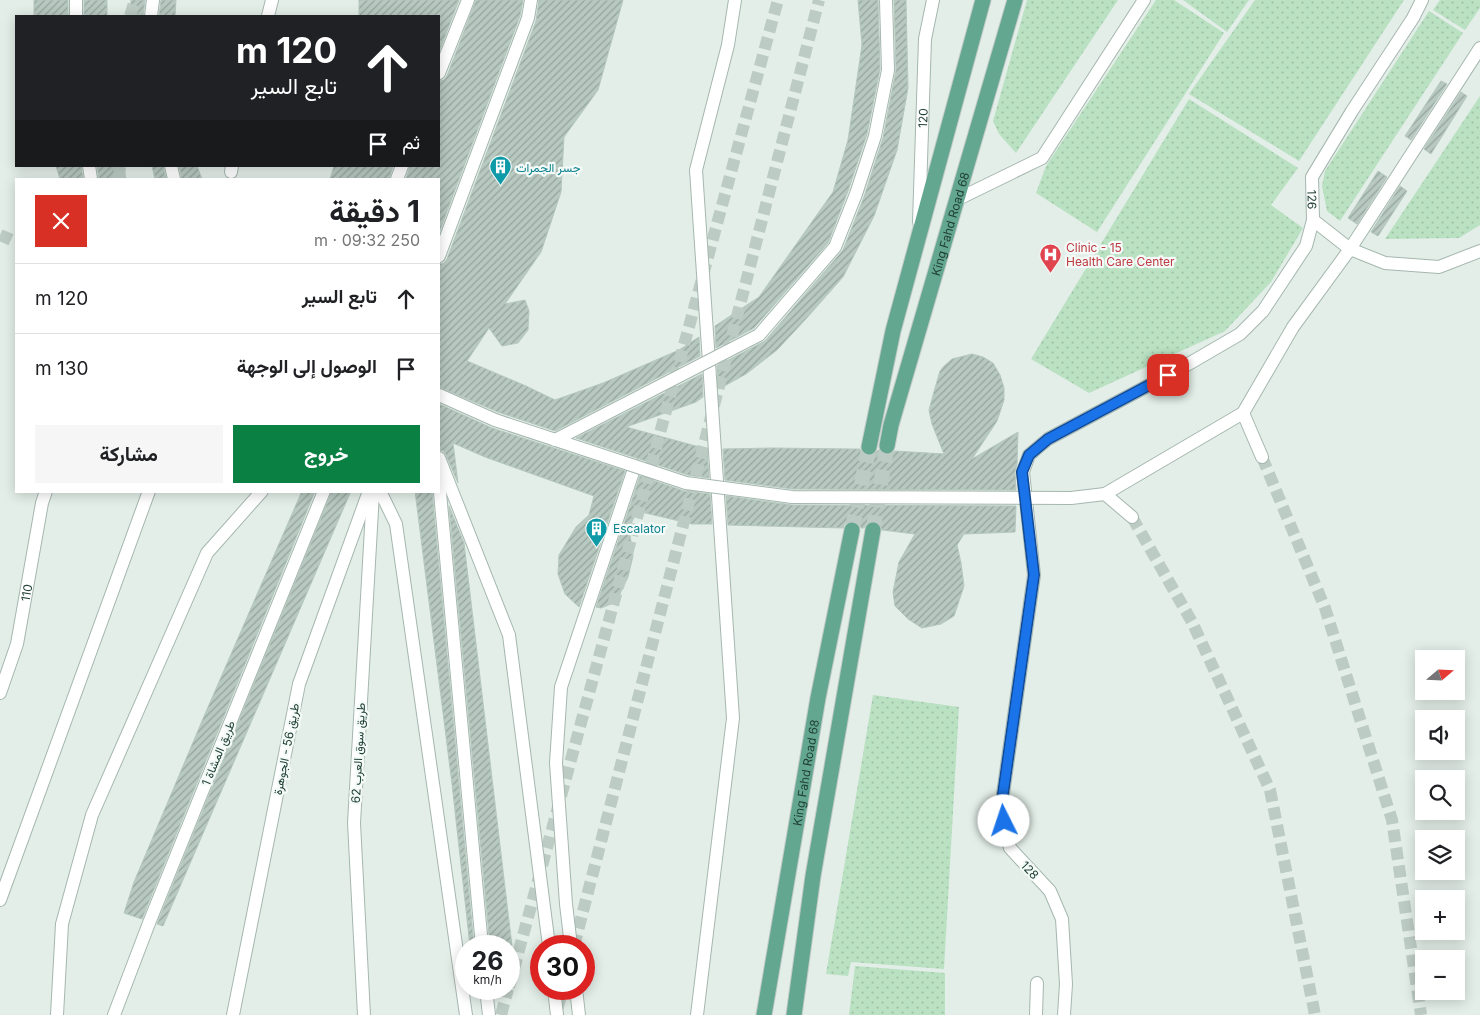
<!DOCTYPE html>
<html lang="ar">
<head>
<meta charset="utf-8">
<style>
	body { margin:0; font-family:Inter,Vazirmatn,sans-serif; background:#f6f6f6; color:#202124; direction:rtl; height:100vh; display:flex; flex-direction:column; font-size:19px; white-space:nowrap }
	* { box-sizing:border-box; margin:0 }
	p { font-size:16px; color:#757577 }
	.icon { flex:none; width:28px; height:28px; fill:none; stroke:currentColor; stroke-width:2; stroke-linecap:round; stroke-linejoin:round }
	.map { position:relative; flex:1; overflow:hidden; direction:ltr }
	.panel { position:absolute; left:15px; top:178px; width:425px; height:315px; display:flex; flex-direction:column; background:#fff; border-radius:0px; box-shadow:0 2px 12px #0003; direction:rtl }
	.panel>* { flex:none }
	.guide { position:absolute; left:15px; top:15px; width:425px; height:152px; border-radius:0px; box-shadow:0 2px 12px #0003; direction:rtl; background:#202124; color:#fff; overflow:hidden }
	.needle { width:32px; rotate:71deg }
	.tools { position:absolute; left:1415px; top:650px; display:grid; gap:10px }
	.tools a { display:grid; place-items:center; width:50px; height:50px; border-radius:0px; background:#fff; box-shadow:0 2px 12px #0003; font-size:25px }
	.speed { position:absolute; left:455px; top:935px; display:flex; gap:10px; font-size:25px; font-weight:700; text-align:center }
	.speed>* { display:grid; place-content:center; width:65px; height:65px; border-radius:50%; background:#fff; box-shadow:0 2px 12px #0003; line-height:1 }
	.speed small { font-size:12px; font-weight:400 }
	.speed .limit { border:8px solid #d22; background:#fff; color:#111 }
	.pin { position:absolute; display:grid; place-items:center; width:42px; height:42px; color:#fff; margin:-21px; border-radius:10px; box-shadow:0 2px 8px #0006 }
	.me { position:absolute; width:55px; margin:-28px; rotate:356deg; stroke-linejoin:round; filter:drop-shadow(0 0 4px #0008) }
	.turn { display:flex; align-items:center; gap:18px; height:105px; padding:0 20px; font-size:22px }
	.turn .icon { width:65px; height:65px; stroke-width:2.5 }
	.turn b { display:block; font-size:35px; line-height:42px }
	.then { display:flex; align-items:center; height:48px; padding:0 20px; background:#0003; gap:10px; font-size:19px }
	.round { display:grid; place-items:center; flex:none; width:52px; height:52px; border-radius:0px; background:#f6f6f6 }
	.head { display:flex; align-items:center; justify-content:space-between; height:85px; padding:0 20px }
	h1 { font-size:30px; font-weight:700; line-height:38px }
	.cta { display:flex; gap:10px; margin-top:auto; padding:10px 20px }
	.cta a { flex:1; height:58px; border-radius:0px; background:#0b8043; color:#fff; font-size:20px; font-weight:700; line-height:58px; text-align:center }
	.cta a+a { background:#f6f6f6; color:#202124 }
	ul { padding:0; list-style:none }
	li { display:flex; align-items:center; gap:15px; height:70px; padding:0 20px; border-top:1px solid #e0e0e0 }
	li div { flex:1 }
	li b { display:block; font-size:19px }
	li em { font-style:normal }
	.map>svg:first-child { display:block }
</style>
</head>
<body>
<div class="map">
<svg width="1480" height="1015" viewBox="0 0 1480 1015">
	<defs>
		<pattern id="park-dots" width="8" height="8" patternUnits="userSpaceOnUse" patternTransform="scale(1.25)"><rect width="8" height="8" fill="#bae1c2"/><path d="M2 2h.1M6 6h.1" fill="none" stroke="#a0c2a7" stroke-width="1.8" stroke-linecap="round"/></pattern>
		<pattern id="building-hatch" width="6" height="6" patternUnits="userSpaceOnUse" patternTransform="scale(1.25)"><rect width="6" height="6" fill="#b8c9c1"/><path d="M-1 1l2-2M0 6l6-6M5 7l2-2" fill="none" stroke="#95a59e"/></pattern>
	</defs>
	<rect width="100%" height="100%" fill="#e3eee8"/>
	<g fill="url(#park-dots)">
		<path d="M1027,0H1118L1016,153L999,134L993,121Z"/>
		<path d="M1156,0H1174L1224,33L1097,232L1036,193L1046,166Z"/>
		<path d="M1183,0H1249L1227,32Z"/>
		<path d="M1255,0H1404L1299,161L1189,94Z"/>
		<path d="M1440,0H1480V8L1465,30L1433,10Z"/>
		<path d="M1429,11L1463,33L1340,221L1327,211L1322,186L1325,171Z"/>
		<path d="M1480,96V225L1459,238L1385,239Z"/>
		<path d="M1189,99L1298,168L1271,205L1303,228L1271,282L1225,331L1089,393L1031,359Z"/>
		<path d="M873,695L959,707L944,969L851,962L848,976L826,974Z"/>
		<path d="M855,966L945,973V1015H849Z"/>
	</g>
	<g fill="url(#building-hatch)" stroke="#b5c8bf">
		<rect x="34" y="0" width="34" height="16"/>
		<rect x="84" y="0" width="23" height="16"/>
		<path d="M131,0H145L143,16H130Z"/>
		<path d="M161,0H176L175,16H159Z"/>
		<path d="M359,0H459L439,52V16H359Z"/>
		<path d="M476,0H523L520,16L439,233V179H406L410,166H439V81L444,80L447,76Z"/>
		<path d="M539,0H623L598,90L564,137L561,192L541,252L505,304L525,300L529,311L528,330L518,343L502,346L489,328L467,361L526,386L555,400L603,383L679,350L699,337L700,356L555,431L498,412L439,387V264L444,263L447,259L536,21Z"/>
		<path d="M858,0H878L880,69L867,134L848,191L828,243L754,328L716,348L715,326L759,297L833,192L848,140L862,45Z"/>
		<path d="M894,0H906L908,88L897,150L874,216L843,277L805,320L777,350L746,374L719,389L717,366L765,341L843,250L864,197L883,138L896,70Z"/>
		<path d="M1441,81L1447,84L1411,140L1405,136Z"/>
		<path d="M1461,92L1467,96L1431,154L1424,149Z"/>
		<path d="M56,166H81L83,179H60Z"/>
		<path d="M97,166H123L126,179H99Z"/>
		<path d="M152,166H163L166,179H155Z"/>
		<path d="M179,166H197L202,179H182Z"/>
		<path d="M334,166H393L389,179H330Z"/>
		<path d="M1378,171L1387,177L1357,224L1348,218Z"/>
		<path d="M1400,186L1407,191L1378,236L1371,232Z"/>
		<path d="M972,354L983,357L993,363L1000,375L1004,388V400L997,421L972,459L1018,432L1017,465L1015,472L1016,490L793,489L725,480L723,449L772,448L851,449H860L862,454L868,456H872L878,450L886,455H891L895,451L944,454L932,424L929,410L935,388L940,371L944,366L952,359Z"/>
		<path d="M702,374L703,397L696,402L626,427L707,449L709,478L688,475L576,438Z"/>
		<path d="M439,404L492,428L625,471L579,607L565,594L558,574L559,555L576,527L589,515L594,496L485,457L453,443L458,483L446,455L444,451L439,450Z"/>
		<path d="M640,476L684,491L710,494L712,524H692L637,511L629,528L633,556L628,577L616,602L601,608L596,607Z"/>
		<path d="M302,491H315L142,919L124,913L134,882L205,714Z"/>
		<path d="M332,491H351L163,926L157,924Z"/>
		<path d="M415,491H432L474,946H470L452,784Z"/>
		<path d="M726,496L792,505L1016,506L1015,532L964,534L957,545L961,563L964,586L954,616L941,624L922,628L908,619L895,606L893,592L899,562L915,534L882,530L879,523L874,521L866,524L864,528H861L859,523L853,521L845,523L843,528L728,525Z"/>
		<path d="M449,506L464,543L512,946H490Z"/>
	</g>
	<g fill="none" stroke-linecap="round" stroke-linejoin="round">
		<g stroke="#bccbc4" stroke-width="12" stroke-dasharray="12 6" stroke-linecap="butt">
			<path d="M130,16L135,0"/>
			<path d="M119,179L120,166"/>
			<path d="M0,235L16,242"/>
			<path d="M1262,457L1325,608L1392,820L1421,1015"/>
			<path d="M1132,517L1192,622L1270,790L1315,1015"/>
			<path d="M574,946L819,0"/>
			<path d="M509,987L778,0"/>
			<path d="M557,1010L563,989"/>
			<path d="M501,1015L508,989"/>
		</g>
		<g stroke="#bccbc4" stroke-width="15" stroke-dasharray="15 8" stroke-linecap="butt">
			<path d="M852,530L869,447"/>
			<path d="M873,530L887,446"/>
		</g>
		<defs>
			<g id="street">
				<path d="M76,0V16"/>
				<path id="s1" d="M1422,0L1413,18L1352,111L1312,177L1313,220L1350,249L1385,263L1439,267L1480,251"/>
				<path d="M151,16L153,0"/>
				<path d="M268,16L272,0"/>
				<path d="M439,73L468,0"/>
				<path d="M89,166L91,179"/>
				<path d="M171,166L174,179"/>
				<path d="M231,172L232,166"/>
				<path d="M397,179L402,166"/>
				<path d="M956,200L1042,158L1144,0"/>
				<path id="s2" d="M919,222L925,39L933,0"/>
				<path d="M439,256L528,18L531,0"/>
				<path d="M439,395L495,420"/>
				<path d="M1243,413L1262,457"/>
				<path d="M439,458L509,635L549,946"/>
				<path d="M439,482L482,946"/>
				<path d="M380,491L396,524L466,1015"/>
				<path d="M1105,494L1132,517"/>
				<path d="M1071,498L1105,494L1243,413L1293,327L1350,249L1480,48"/>
				<path id="s3" d="M0,693L17,644L42,503L46,491"/>
				<path d="M0,900L149,491"/>
				<path d="M571,946L566,904L556,763L561,687L635,466"/>
				<path d="M486,989L489,1015"/>
				<path d="M554,989L557,1015"/>
				<path d="M576,989L579,1015"/>
				<path d="M57,1015L62,924L92,815L207,553L262,491"/>
				<path d="M114,1015L149,923L324,491"/>
				<path d="M233,1015L299,684L369,491"/>
				<path d="M364,1015L354,823L373,493"/>
				<path d="M697,1015L733,718L696,170L728,45L735,0"/>
				<path d="M1036,1015L1037,983"/>
				<path d="M1064,1015L1066,984L1062,919L1050,891L1010,848L1001,808L1034,575L1023,472L1029,455L1048,439L1185,366L1240,334L1263,311L1306,246L1313,220"/>
			</g>
			<g id="primary">
				<path id="s4" d="M887,446L891,425L1015,0"/>
				<path d="M869,447L893,331L983,0"/>
				<path id="s5" d="M764,1015L818,698L852,530"/>
				<path d="M794,1015L813,876L873,530"/>
			</g>
		</defs>
		<use href="#street" stroke="#a5b7af" stroke-width="14"/>
		<use href="#primary" stroke="#c1cac7" stroke-width="17"/>
		<use href="#street" stroke="#fff" stroke-width="12"/>
		<use href="#primary" stroke="#64a791" stroke-width="15"/>
		<defs>
			<g id="street-bridge">
				<path d="M495,420L686,483L792,497L1071,498"/>
				<path d="M555,440L759,335L835,247L856,194L875,136L888,70L886,0"/>
			</g>
		</defs>
		<use href="#street-bridge" stroke="#a5b7af" stroke-width="14" stroke-linecap="butt"/>
		<use href="#street-bridge" stroke="#fff" stroke-width="12"/>
	</g>
	<g fill="none" stroke-linecap="round" stroke-linejoin="round">
		<defs>
			<path id="route" d="M1004,821L1001,808L1034,575L1022,472L1029,455L1048,439L1168,375"/>
		</defs>
		<use href="#route" stroke="#114b97" stroke-width="12"/>
		<use href="#route" stroke="#1a73e8" stroke-width="9"/>
	</g>
	<defs>
		<symbol id="building-pin" viewBox="-11 -11 22 30"><path d="M0 17L-7.5 6A9.5 9.5 0 1 1 7.5 6Z" fill="#0f9aa8" stroke="#f4faf7"/><path d="M-4-6H4V6H1V3H-1V6H-4ZM-2.5-4.3h1.7v1.8h-1.7ZM.8-4.3h1.7v1.8H.8ZM-2.5-1h1.7V.8h-1.7ZM.8-1h1.7V.8H.8Z" fill="#fff"/></symbol>
		<symbol id="hospital-pin" viewBox="-11 -11 22 30"><path d="M0 17L-7.5 6A9.5 9.5 0 1 1 7.5 6Z" fill="#e0444e" stroke="#f4faf7"/><path d="M-5-5h3v3.5h4V-5h3V5h-3V1.5h-4V5h-3Z" fill="#fff"/></symbol>
	</defs>
	<g fill-rule="evenodd">
		<use href="#building-pin" x="488" y="154" width="25" height="34"/>
		<use href="#hospital-pin" x="1038" y="242" width="25" height="34"/>
		<use href="#building-pin" x="584" y="516" width="25" height="34"/>
	</g>
	<g text-anchor="middle" dominant-baseline="central" stroke-width="4.5" stroke-linejoin="round" paint-order="stroke">
		<g font-size="12" fill="#214136" stroke="#f4faf7">
			<text stroke="none"><textPath href="#s2" startOffset="104">120</textPath></text>
			<text stroke="none"><textPath href="#s1" startOffset="231">126</textPath></text>
			<text stroke="none"><textPath href="#s4" startOffset="231">King Fahd Road 68</textPath></text>
			<text stroke="none"><textPath href="#s3" startOffset="104">110</textPath></text>
			<text transform="translate(286 749) rotate(-79)">طريق 56 - الجوهرة</text>
			<text transform="translate(218 753) rotate(-68)">طريق المشاة 1</text>
			<text transform="translate(358 753) rotate(-87)">طريق سوق العرب 62</text>
			<text stroke="none"><textPath href="#s5" startOffset="246">King Fahd Road 68</textPath></text>
			<text transform="translate(1030 870) rotate(47)">128</text>
		</g>
		<g font-size="12" fill="#0d838f" stroke="#f4faf7" text-anchor="start">
			<text x="516" y="167">جسر الجمرات</text>
			<text x="613" y="528">Escalator</text>
		</g>
		<g font-size="12" fill="#be3a42" stroke="#f4faf7" text-anchor="start">
			<text x="1066" y="247">Clinic - 15<tspan x="1066" dy="14">Health Care Center</tspan></text>
		</g>
	</g>
</svg>
<div class="tools">
<a><svg class="needle" viewBox="-14 -14 28 28"><path d="M0-13l5 13h-10z" fill="#e53935"/><path d="M0 13l5-13h-10z" fill="#757577"/></svg></a>
<a><svg class="icon" aria-label="sound" viewBox="0 0 24 24"><path d="M4 9h4l5-4v14l-5-4H4zM17 9q2 3 0 6"/></svg></a>
<a><svg class="icon" aria-label="search" viewBox="0 0 24 24"><circle cx="10" cy="10" r="6"/><path d="M15 15l6 6"/></svg></a>
<a><svg class="icon" aria-label="layers" viewBox="0 0 24 24"><path d="M12 4l9 5-9 5-9-5zM3 14l9 5 9-5"/></svg></a>
<a>+</a>
<a>−</a>
</div>
<div class="speed"><div>26<small>km/h</small></div><div class="limit">30</div></div>
<div class="pin" style="left:1168px;top:375px;background:#d93025"><svg class="icon" aria-label="arrive" viewBox="0 0 24 24"><path d="M6 21V4h12l-3 4 3 4H6"/></svg></div>
<svg class="me" style="left:1004px;top:821px" viewBox="-20 -20 40 40"><circle r="19" fill="#fff"/><path d="M0-13L10 11 0 6-10 11z" fill="#1a73e8"/></svg>
<div class="guide">
<div class="turn"><svg class="icon" aria-label="ahead" viewBox="0 0 24 24"><path d="M12 20V5M6 11l6-6 6 6"/></svg><div><b>120 m</b>تابع السير</div></div>
<div class="then">ثم<svg class="icon" aria-label="arrive" viewBox="0 0 24 24"><path d="M6 21V4h12l-3 4 3 4H6"/></svg></div>
</div>
<section class="panel">
<div class="head"><div><h1>1 دقيقة</h1><p>250 m · 09:32</p></div><a class="round" style="background:#d93025;color:#fff"><svg class="icon" aria-label="close" viewBox="0 0 24 24"><path d="M6 6l12 12M18 6L6 18"/></svg></a></div>
<ul>
<li><svg class="icon" aria-label="ahead" viewBox="0 0 24 24"><path d="M12 20V5M6 11l6-6 6 6"/></svg><div><b>تابع السير</b></div><em>120 m</em></li>
<li><svg class="icon" aria-label="arrive" viewBox="0 0 24 24"><path d="M6 21V4h12l-3 4 3 4H6"/></svg><div><b>الوصول إلى الوجهة</b></div><em>130 m</em></li>
</ul>
<div class="cta"><a>خروج</a><a>مشاركة</a></div>
</section>
</div>
</body>
</html>
